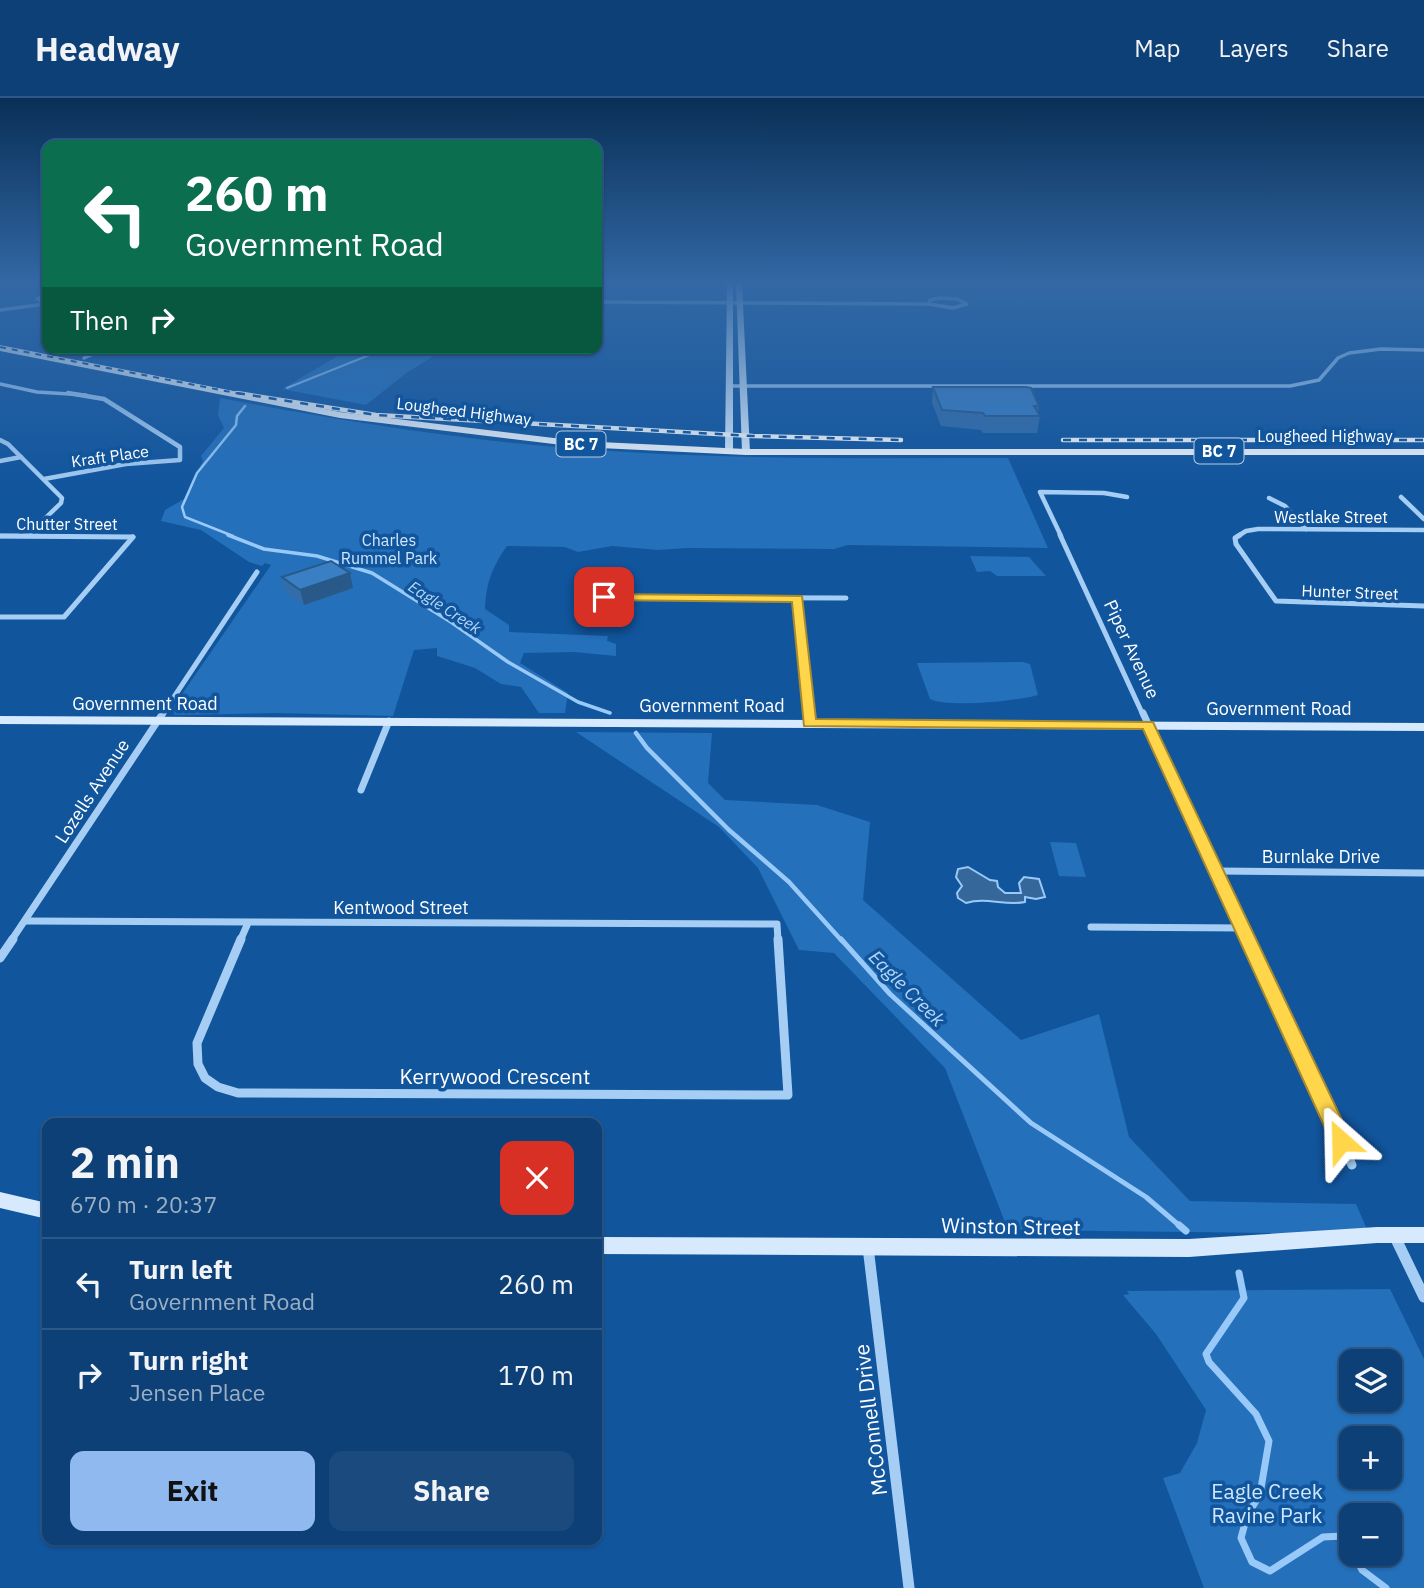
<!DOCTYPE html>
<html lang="en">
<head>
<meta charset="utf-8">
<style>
	body { margin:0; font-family:"IBM Plex Sans",sans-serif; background:#1b4b7e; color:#f1f3f6; height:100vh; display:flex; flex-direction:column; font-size:26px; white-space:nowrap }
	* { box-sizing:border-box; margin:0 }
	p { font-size:23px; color:#9aafc5 }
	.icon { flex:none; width:38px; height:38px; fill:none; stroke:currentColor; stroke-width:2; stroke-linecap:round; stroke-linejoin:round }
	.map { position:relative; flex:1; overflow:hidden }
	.sheet { position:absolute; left:42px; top:1020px; width:560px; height:427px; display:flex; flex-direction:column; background:#0d4076; border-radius:14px; box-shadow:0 2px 5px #0004,0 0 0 2px #2d5988 }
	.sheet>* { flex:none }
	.top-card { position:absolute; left:42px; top:42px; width:560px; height:214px; border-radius:14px; box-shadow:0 2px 5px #0004,0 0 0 2px #2d5988; background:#0b6e4f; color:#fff; overflow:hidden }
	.fabs { position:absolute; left:1339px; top:1251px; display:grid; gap:14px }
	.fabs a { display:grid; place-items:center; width:63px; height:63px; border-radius:14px; background:#0d4076; box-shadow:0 2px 5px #0004,0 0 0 2px #2d5988; font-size:35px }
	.pin { position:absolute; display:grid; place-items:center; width:60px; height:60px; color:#fff; margin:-30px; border-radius:14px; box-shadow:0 4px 10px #0006 }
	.me { position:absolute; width:77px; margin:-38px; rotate:335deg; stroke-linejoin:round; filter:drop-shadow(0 0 5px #0008) }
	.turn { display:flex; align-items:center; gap:24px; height:147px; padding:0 28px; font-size:32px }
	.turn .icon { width:91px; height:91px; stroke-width:2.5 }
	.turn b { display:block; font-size:49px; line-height:60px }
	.then { display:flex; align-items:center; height:66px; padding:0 28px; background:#0003; gap:14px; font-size:26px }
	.round { display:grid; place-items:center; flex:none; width:74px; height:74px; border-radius:14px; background:#1b4b7e }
	.head { display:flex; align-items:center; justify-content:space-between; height:119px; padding:0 28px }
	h1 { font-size:42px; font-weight:800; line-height:52px }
	.button { display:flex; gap:14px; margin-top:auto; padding:14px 28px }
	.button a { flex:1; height:80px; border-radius:14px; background:#90b9f0; color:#111; font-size:28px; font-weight:800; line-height:80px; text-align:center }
	.button a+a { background:#1b4b7e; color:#f1f3f6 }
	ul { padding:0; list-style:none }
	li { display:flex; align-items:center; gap:21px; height:91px; padding:0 28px; border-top:2px solid #2d5988 }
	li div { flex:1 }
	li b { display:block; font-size:26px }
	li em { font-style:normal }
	header { display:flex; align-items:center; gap:42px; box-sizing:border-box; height:98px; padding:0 35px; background:#0d4076; border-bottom:2px solid #2d5988 }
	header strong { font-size:33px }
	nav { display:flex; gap:38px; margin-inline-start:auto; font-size:24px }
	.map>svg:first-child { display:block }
</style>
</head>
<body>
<header>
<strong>Headway</strong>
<nav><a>Map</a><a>Layers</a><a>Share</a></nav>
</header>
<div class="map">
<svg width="1424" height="1490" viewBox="0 0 1424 1490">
	<rect width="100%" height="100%" fill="#11559d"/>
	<g fill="#2470bb" fill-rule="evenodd">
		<path d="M343,250H446L405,276L366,307L282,291L338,258Z"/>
		<path d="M220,300C336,322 459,342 580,351C722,362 865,360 1008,360L1048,450L848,447L834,451L687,450L658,452L612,448L578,454L565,449L507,448C492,469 486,486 485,511L509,527V534L608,538L607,543L616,546V558L574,554L524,555L520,565L568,595L565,615H539L521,589L501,586L475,570L437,558V550L414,552L393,618L275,615L175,617L171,612L271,467L265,465L262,468L249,464L201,432L161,423L165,412L184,401L203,363L201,358L224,330L218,317Z"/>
		<path d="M970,458L1029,459L1046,478H997L990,473L977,474Z"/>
		<path d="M1023,564L1030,566L1038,597C1019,603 947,610 930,601L917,565Z"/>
		<path d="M576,634L712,635L708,685L725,702L817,707L870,724L863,802L1021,942L1099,916L1129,1039L1190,1103L1356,1106L1369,1136L1008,1132L945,970L834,855L799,852L758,770L719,729Z"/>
		<path d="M1050,744L1076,745L1086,779L1059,778Z"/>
		<path d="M1390,1191L1424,1261V1490H1204L1163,1380L1180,1375L1197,1345L1206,1312L1156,1236L1123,1197L1129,1196L1127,1193ZM1351,1264H1390V1302H1351ZM1351,1340H1390V1379H1351ZM1351,1418H1390V1456H1351Z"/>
	</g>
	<path fill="#36679b" stroke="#98c9f8" stroke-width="2" d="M968,769L990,782L997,783L998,789L1005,795H1021L1019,785L1024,779L1039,781L1045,799L1036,801L1025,799V804C1006,808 986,799 966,805L958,800L957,795L962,788L956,779L958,771Z"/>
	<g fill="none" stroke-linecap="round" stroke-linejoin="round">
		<path stroke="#98c9f8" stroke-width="2" d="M287,290L387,250"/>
		<path stroke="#98c9f8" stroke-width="2.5" d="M233,438L185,419L182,409L197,375L236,327L237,318L245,308"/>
		<path stroke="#98c9f8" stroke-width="3.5" d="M228,437L264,451L317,458L372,475L451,524L508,564L578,604L610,615"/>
		<path stroke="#98c9f8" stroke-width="4.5" d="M636,635L647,650L729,732L789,784L842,843"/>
		<path stroke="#98c9f8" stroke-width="5" d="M841,841L890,896L1031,1025L1146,1099L1181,1129"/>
		<g stroke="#98c9f8" stroke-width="7">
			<path d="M1179,1127L1186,1133"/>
			<path d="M1239,1175L1244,1200L1206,1256L1209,1264L1256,1316L1269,1343L1260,1396L1247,1418L1241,1440L1252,1464L1270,1473L1323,1439L1343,1438L1351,1445"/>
			<path d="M1354,1456L1362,1472L1386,1490"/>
		</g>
		<g stroke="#a6cef5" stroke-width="3.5">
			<path d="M939,200L957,201L967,206L953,210L929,206L930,202Z"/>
			<path d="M597,204L929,206"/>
			<path d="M0,212L45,206"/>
			<path d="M97,255L279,254"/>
			<path d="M84,260L100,253"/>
			<path d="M0,286L37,294L86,297"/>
			<path d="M730,288H1290L1319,282L1338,260L1349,255L1381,251L1424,252"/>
		</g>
		<g stroke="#a6cef5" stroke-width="4.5">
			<path d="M0,342L8,346L62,400L61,405L27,438"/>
			<path d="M0,363L21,359"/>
			<path d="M44,381L126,366L180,362V349L104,301L68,295"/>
			<path d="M1401,399L1424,421"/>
			<path d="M1269,400L1285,408L1306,431"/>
			<path d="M0,438H41"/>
			<path d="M1061,438L1040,394L1104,395L1127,399"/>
			<path d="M1238,438L1246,433L1258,431L1424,432"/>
		</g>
		<g stroke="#a6cef5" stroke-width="5">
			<path d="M1060,437L1143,617"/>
			<path d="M1240,437L1235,440L1236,446L1276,503L1424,508"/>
			<path d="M0,438L133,439"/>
			<path d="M584,495L604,499L846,500"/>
			<path d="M797,500L808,617"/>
			<path d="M0,519H64L133,439"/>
			<path d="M162,617L257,474"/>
		</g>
		<g stroke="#a6cef5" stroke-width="7">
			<path d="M808,615L809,625"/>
			<path d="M1143,615L1248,843"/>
			<path d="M361,692L389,623"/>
			<path d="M1217,773L1424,775"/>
			<path d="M25,823L777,826L778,843"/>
			<path d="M1091,829L1243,830"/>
			<path d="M11,843L163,615"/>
			<path d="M240,843L248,825"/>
		</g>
		<g stroke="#a6cef5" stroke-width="9">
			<path d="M241,841L197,945L198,966L205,980L218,989L238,995L788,997L778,841"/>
			<path d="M1247,841L1352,1067"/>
			<path d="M0,860L13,841"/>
		</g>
		<g stroke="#a6cef5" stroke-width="11">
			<path d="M1394,1137L1424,1199"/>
			<path d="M868,1149L909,1490"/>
		</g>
		<g fill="#d6e9fd" fill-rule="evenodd">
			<path d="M727,185H733V353L729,356L725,353Z"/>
			<path d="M736,185H742L750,354L746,357L742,354Z"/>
			<path d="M47,191V196L42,201L47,204V209L35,201Z"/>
			<path d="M0,618L1424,625V633L0,626Z"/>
			<path d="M0,1094L47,1105V1121L0,1110Z"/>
			<path d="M1377,1129H1424V1145H1377L1189,1159L597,1156V1139L1189,1141Z"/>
		</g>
		<path fill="#f4f9ff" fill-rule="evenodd" d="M0,247L340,314L579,343L746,351H1424V357H746L579,349L340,320L0,253Z"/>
		<defs>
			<path id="rail-far1" d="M0,249L246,297"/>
			<g id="rail">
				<path d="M237,295L376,317L753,338L901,342"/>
				<path d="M1063,342H1424"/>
			</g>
		</defs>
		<use href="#rail-far1" stroke="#fff" stroke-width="2.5"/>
		<use href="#rail" stroke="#fff" stroke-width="4.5"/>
		<use href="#rail-far1" stroke="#11559d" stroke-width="2" stroke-dasharray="6" stroke-linecap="butt"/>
		<use href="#rail" stroke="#11559d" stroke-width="2.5" stroke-dasharray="8" stroke-linecap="butt"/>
	</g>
	<g fill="#326da9">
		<path d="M933,289L1039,308L1038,315L1040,318L1037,335H983L981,332L941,328L932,305Z"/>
		<path d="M282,479L353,490L304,507L285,494Z"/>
	</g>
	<path fill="#295989" d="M350,475L353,490L304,507L300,492Z"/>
	<g fill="#3a7fc4" stroke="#295989" stroke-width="2">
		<path d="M933,289H1026L1031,290L1039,308H1034L1040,318H985L983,315L942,312Z"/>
		<path d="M331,463L350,475L300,492L282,479Z"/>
	</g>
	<linearGradient id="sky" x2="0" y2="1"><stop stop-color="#092f56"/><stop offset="0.47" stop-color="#3268a5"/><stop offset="1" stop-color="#3268a5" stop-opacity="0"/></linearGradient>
	<rect width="1424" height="393" fill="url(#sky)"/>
	<path fill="#ffd54a" stroke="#a68a30" stroke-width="2" d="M604,496L802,498L816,621L1153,624L1352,1043L1349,1049L1341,1051L1334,1049L1331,1043L1143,631L804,628L792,504L600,502L598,499Z"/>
	<g text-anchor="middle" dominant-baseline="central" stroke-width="7" stroke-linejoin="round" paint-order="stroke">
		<g font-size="16" fill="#fff" stroke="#11559d">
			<text transform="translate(464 313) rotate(7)">Lougheed Highway</text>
			<text x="1325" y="338">Lougheed Highway</text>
			<text transform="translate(110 358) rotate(-8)">Kraft Place</text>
			<text x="1331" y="419">Westlake Street</text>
			<text x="67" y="426">Chutter Street</text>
			<text transform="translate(1350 494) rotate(2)">Hunter Street</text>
		</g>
		<g fill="#11559d" stroke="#b8cce2" stroke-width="2">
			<rect x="556.5" y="333.5" width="49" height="25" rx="5"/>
			<rect x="1194.5" y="340.5" width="49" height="25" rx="5"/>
		</g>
		<g font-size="16" font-weight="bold" fill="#fff">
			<text x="581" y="346">BC 7</text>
			<text x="1219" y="353">BC 7</text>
		</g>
		<g font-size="16" fill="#cfe7fe" stroke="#11559d">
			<text x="389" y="442">Charles<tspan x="389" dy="18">Rummel Park</tspan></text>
		</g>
		<g font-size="16" font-style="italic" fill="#b3d7fb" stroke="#11559d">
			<text transform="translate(445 509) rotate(33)">Eagle Creek</text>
		</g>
		<g font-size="18" fill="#fff" stroke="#11559d">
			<text transform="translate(1132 551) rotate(65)">Piper Avenue</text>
			<text x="145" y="605">Government Road</text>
			<text x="712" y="607">Government Road</text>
			<text x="1279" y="610">Government Road</text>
			<text transform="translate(92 693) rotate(-57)">Lozells Avenue</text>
			<text x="1321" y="758">Burnlake Drive</text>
			<text x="401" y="809">Kentwood Street</text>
		</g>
		<g font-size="19" font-style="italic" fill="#b3d7fb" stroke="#11559d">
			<text transform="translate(907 890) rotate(45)">Eagle Creek</text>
		</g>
		<g font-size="21" fill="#fff" stroke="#11559d">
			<text x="495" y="978">Kerrywood Crescent</text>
			<text transform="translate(1011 1128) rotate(1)">Winston Street</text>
			<text transform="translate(870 1322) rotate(-97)">McConnell Drive</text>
		</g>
		<g font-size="21" fill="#cfe7fe" stroke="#11559d">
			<text x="1267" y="1393">Eagle Creek<tspan x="1267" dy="24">Ravine Park</tspan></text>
		</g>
	</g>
</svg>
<div class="fabs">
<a><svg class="icon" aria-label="layers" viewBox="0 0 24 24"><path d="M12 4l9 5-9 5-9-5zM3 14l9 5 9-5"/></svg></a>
<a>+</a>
<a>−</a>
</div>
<div class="pin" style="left:604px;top:499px;background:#d93025"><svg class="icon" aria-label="arrive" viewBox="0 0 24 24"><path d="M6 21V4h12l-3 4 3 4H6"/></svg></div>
<svg class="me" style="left:1341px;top:1043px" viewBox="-20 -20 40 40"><path d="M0-17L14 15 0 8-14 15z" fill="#ffd54a" stroke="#fff" stroke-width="4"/></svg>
<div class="top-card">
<div class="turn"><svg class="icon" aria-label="left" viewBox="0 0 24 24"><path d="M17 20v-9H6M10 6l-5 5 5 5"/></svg><div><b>260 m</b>Government Road</div></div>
<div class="then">Then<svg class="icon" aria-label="right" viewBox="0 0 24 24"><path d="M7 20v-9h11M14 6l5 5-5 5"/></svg></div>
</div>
<section class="sheet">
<div class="head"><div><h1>2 min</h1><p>670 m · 20:37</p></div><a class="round" style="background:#d93025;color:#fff"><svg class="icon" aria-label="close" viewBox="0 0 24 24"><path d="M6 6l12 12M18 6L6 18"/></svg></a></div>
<ul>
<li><svg class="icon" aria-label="left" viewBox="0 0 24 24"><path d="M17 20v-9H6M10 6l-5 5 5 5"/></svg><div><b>Turn left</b><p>Government Road</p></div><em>260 m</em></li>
<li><svg class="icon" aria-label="right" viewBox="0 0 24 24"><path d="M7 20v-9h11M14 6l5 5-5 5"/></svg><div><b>Turn right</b><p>Jensen Place</p></div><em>170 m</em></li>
</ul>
<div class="button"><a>Exit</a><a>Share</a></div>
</section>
</div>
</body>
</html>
